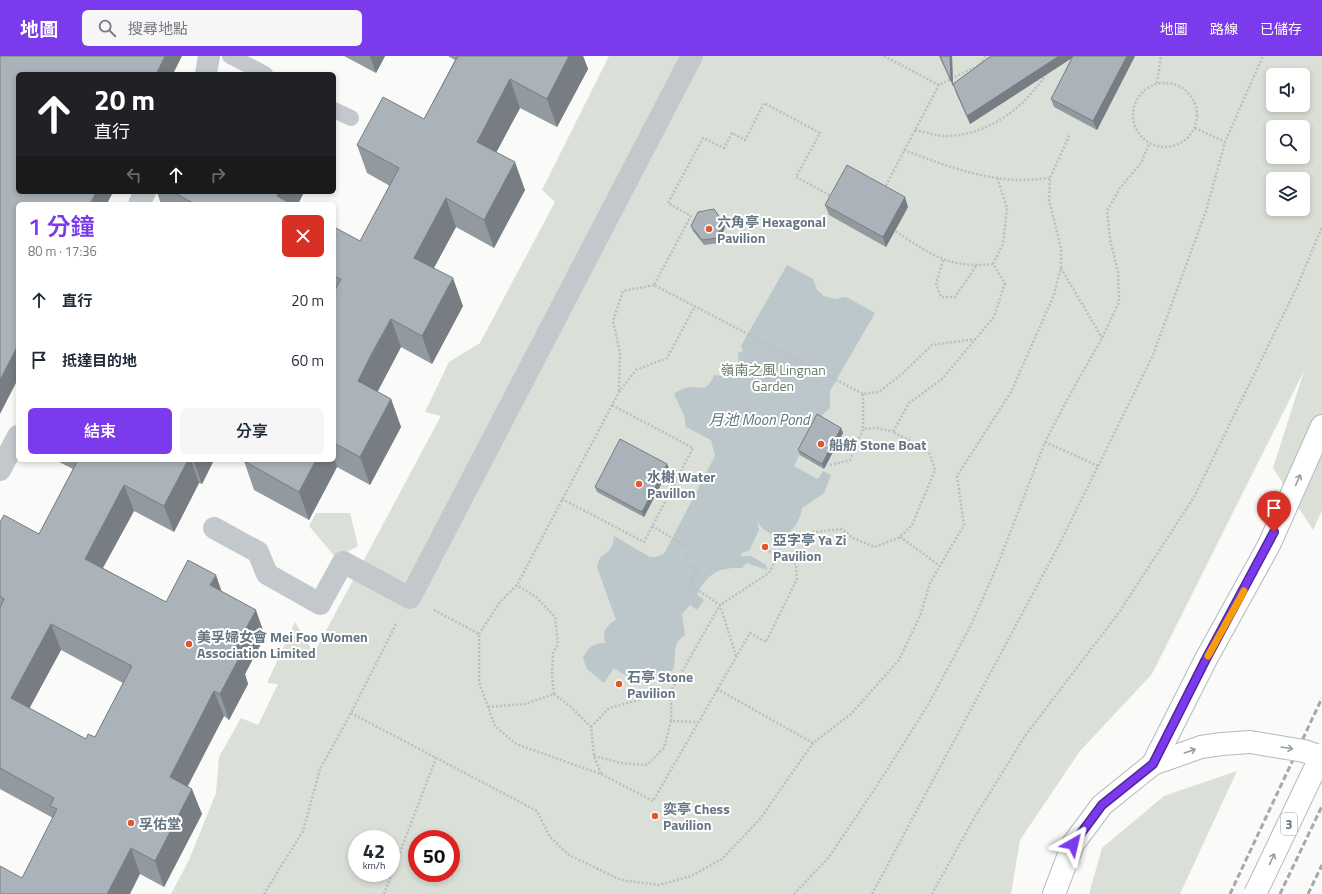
<!DOCTYPE html>
<html lang="zh-TW">
<head>
<meta charset="utf-8">
<style>
	body { margin:0; font-family:"Titillium Web","Noto Sans TC",sans-serif; background:#f6f6f7; color:#1f2937; height:100vh; display:flex; flex-direction:column; font-size:15px; white-space:nowrap }
	* { box-sizing:border-box; margin:0 }
	p { font-size:13px; color:#747a83 }
	.icon { flex:none; width:22px; height:22px; fill:none; stroke:currentColor; stroke-width:2; stroke-linecap:round; stroke-linejoin:round }
	.map { position:relative; flex:1; overflow:hidden }
	.sheet { position:absolute; left:16px; top:146px; width:320px; height:260px; display:flex; flex-direction:column; background:#fff; border-radius:6px; box-shadow:0 2px 6px #0003 }
	.sheet>* { flex:none }
	.hud { position:absolute; left:16px; top:16px; width:320px; height:122px; border-radius:6px; box-shadow:0 2px 6px #0003; background:#202124; color:#fff; overflow:hidden }
	.buttons { position:absolute; left:1266px; top:12px; display:grid; gap:8px }
	.buttons a { display:grid; place-items:center; width:44px; height:44px; border-radius:6px; background:#fff; box-shadow:0 2px 6px #0003; font-size:20px }
	.speed { position:absolute; left:348px; top:774px; display:flex; gap:8px; font-size:20px; font-weight:700; text-align:center }
	.speed>* { display:grid; place-content:center; width:52px; height:52px; border-radius:50%; background:#fff; box-shadow:0 2px 6px #0003; line-height:1 }
	.speed small { font-size:10px; font-weight:400 }
	.speed .limit { border:6px solid #d22; background:#fff; color:#111 }
	.pin { position:absolute; display:grid; place-items:center; width:34px; height:34px; color:#fff; margin:-41px -17px; border-radius:50% 50% 50% 0; rotate:-45deg; box-shadow:0 0 4px #0007 }
	.pin .icon { rotate:45deg }
	.me { position:absolute; width:44px; margin:-22px; rotate:37deg; stroke-linejoin:round; filter:drop-shadow(0 0 3px #0008) }
	.turn { display:flex; align-items:center; gap:14px; height:84px; padding:0 12px; font-size:18px }
	.turn .icon { width:52px; height:52px; stroke-width:2.5 }
	.turn b { display:block; font-size:28px; line-height:34px }
	.lanes { display:flex; align-items:center; height:38px; padding:0 12px; background:#0003; justify-content:center; gap:20px; direction:ltr }
	.lanes .off { opacity:.35 }
	.round { display:grid; place-items:center; flex:none; width:42px; height:42px; border-radius:6px; background:#f6f6f7 }
	.summary { display:flex; align-items:center; justify-content:space-between; height:68px; padding:0 12px }
	h1 { font-size:24px; font-weight:600; line-height:30px; color:#7c3aed }
	.primary-button { display:flex; gap:8px; margin-top:auto; padding:8px 12px }
	.primary-button a { flex:1; height:46px; border-radius:6px; background:#7c3aed; color:#fff; font-size:16px; font-weight:600; line-height:46px; text-align:center }
	.primary-button a+a { background:#f6f6f7; color:#1f2937 }
	ul { padding:0; list-style:none }
	li { display:flex; align-items:center; gap:12px; height:60px; padding:0 12px }
	li div { flex:1 }
	li b { display:block; font-size:15px }
	li em { font-style:normal }
	header { display:flex; align-items:center; gap:24px; box-sizing:border-box; height:56px; padding:0 20px; background:#7c3aed; color:#fff }
	header strong { font-size:19px }
	nav { display:flex; gap:22px; margin-inline-start:auto; font-size:14px }
	.search { width:280px; height:36px; background:#f6f6f7; display:flex; align-items:center; gap:10px; box-sizing:border-box; padding:0 14px; border-radius:6px; color:#747a83; font-size:15px }
	.map>svg:first-child { display:block }
</style>
</head>
<body>
<header>
<strong>地圖</strong>
<div class="search"><svg class="icon" aria-label="search" viewBox="0 0 24 24"><circle cx="10" cy="10" r="6"/><path d="M15 15l6 6"/></svg>搜尋地點</div>
<nav><a>地圖</a><a>路線</a><a>已儲存</a></nav>
</header>
<div class="map">
<svg width="1322" height="838" viewBox="0 0 1322 838">
	<rect width="100%" height="100%" fill="#fafaf8"/>
	<g fill="#dadfd7" fill-rule="evenodd">
		<path d="M609,0H1322V454L1313,474L1273,412L1304,315L1152,618L1080,695L1020,784L1011,838H171L189,804L216,737L219,701L241,662L258,669L278,628L267,627L295,566L314,597L441,360L425,356L449,306L480,287L555,146L542,134ZM1273,19H1303V49H1273ZM1273,71H1303V101H1273ZM1273,123H1303V153H1273ZM357,783H391V817H357ZM417,783H451V817H417Z"/>
		<path d="M316,457H350L358,490L336,502L309,470Z"/>
		<path d="M1237,715L1180,838H1089L1102,792L1164,740Z"/>
	</g>
	<path fill="#bbc7cb" d="M787,209L813,223L817,234L824,240L835,243L846,241L875,257L830,335V352L818,363L794,410L818,423L823,415L831,419L824,437L802,452C799,469 792,476 778,483L762,472L757,465L759,474L749,495L741,497V500H751L766,509L767,514L747,507L742,512C719,511 708,517 697,538L704,544L697,554L690,549L682,558L685,580C671,585 677,601 673,614C645,630 641,629 614,612L604,627L587,613L583,602C588,592 592,587 605,587C602,576 606,569 616,564L597,511C600,493 612,503 614,480L650,501H656L664,498L715,400L711,384L686,371L684,359L674,338C684,330 693,331 705,332L711,326L714,319L729,321C738,314 739,308 738,297L743,295L741,290Z"/>
	<g fill="none" stroke-linecap="round" stroke-linejoin="round">
		<defs>
			<path id="secondary" d="M1054,838L1073,788L1102,749L1153,708L1201,691L1222,688L1250,686"/>
			<path id="motorway" d="M1153,708L1206,603L1269,489L1322,370"/>
		</defs>
		<use href="#secondary" stroke="#b3babf" stroke-width="24"/>
		<use href="#motorway" stroke="#b4b9bd" stroke-width="24"/>
		<g stroke="#bbbfc2" stroke-width="2.5" stroke-dasharray="2 2" stroke-linecap="butt">
			<path d="M884,0L939,29L979,9L986,0"/>
			<circle cx="1165" cy="59" r="32"/>
			<path d="M1157,27L1161,0"/>
			<path d="M1195,72L1225,86L1263,0"/>
			<path d="M915,74C925,76 936,80 946,80C989,79 1024,52 1047,17"/>
			<path d="M904,94C941,108 980,123 1019,124C1029,124 1040,123 1050,122"/>
			<path d="M884,133L939,29"/>
			<path d="M833,141L796,121L820,77L764,47L745,84L732,77L724,92L703,82L668,147L691,160L654,229L863,338L879,336L903,317L932,289L976,283"/>
			<path d="M943,204L936,228L941,241H955L976,210"/>
			<path d="M993,208L1003,188L1007,152L997,121"/>
			<path d="M1061,212L1102,282"/>
			<path d="M619,335L620,297L613,265L623,235L654,229"/>
			<path d="M863,338V373"/>
			<path d="M1045,386L1098,410"/>
			<path d="M830,409L850,404L863,373L878,372L893,376"/>
			<path d="M562,443L644,486L693,392L612,349"/>
			<path d="M652,470L691,493L684,506L698,514L690,529L720,549L671,635V665"/>
			<path d="M900,481L940,510"/>
			<path d="M434,554L479,578V626L495,670L516,688L601,718L653,745L750,577L766,586L797,523L796,508L762,492"/>
			<path d="M479,578L500,546L517,529L619,336L636,314L667,302L695,250"/>
			<path d="M736,600L720,549L769,517L784,487L806,477L842,473L853,482L875,491L900,481L912,469L935,414L930,398L909,384L893,376L909,347L942,323L994,261L1005,227L993,208C949,213 930,198 895,175"/>
			<path d="M717,633L813,687"/>
			<path d="M554,638L571,651L591,671L594,700L601,718"/>
			<path d="M488,651L525,648L554,638L552,619L553,597L558,588L555,561L536,541L517,529"/>
			<path d="M351,657L537,755L550,781L569,799L621,824L659,829L691,820L722,803L760,763L813,687L851,658L899,604L920,560L930,527L964,469L957,420L1011,336L1054,239L1061,211V192L1049,144L1050,122L1070,78"/>
			<path d="M591,671L609,652L671,635"/>
			<path d="M594,700L621,707L647,709L664,692L671,665L698,666"/>
			<path d="M264,838L303,775L320,713L351,657L397,566"/>
			<path d="M384,838L436,702"/>
			<path d="M794,838L829,801L880,725L928,649L971,569L998,508L1045,386L1067,344L1102,282L1119,246L1118,216L1110,183L1107,155L1120,132L1141,107L1149,88"/>
			<path d="M872,838L1059,489L1153,299L1206,155L1225,86"/>
			<path d="M932,838L973,764L1025,680L1120,555L1194,441L1297,231L1322,171"/>
		</g>
		<g stroke="#c3c8cc" stroke-width="16">
			<path d="M230,0L265,18"/>
			<path d="M334,54L351,62"/>
		</g>
		<path stroke="#c3c8cc" stroke-width="22" d="M214,472L258,496L267,518L320,548L343,506L410,542L692,0"/>
		<g stroke="#c3c8cc" stroke-width="22">
			<path d="M206,18L209,0"/>
			<path d="M139,148L145,136"/>
			<path d="M0,414L18,380"/>
		</g>
		<use href="#secondary" stroke="#fff" stroke-width="22"/>
		<use href="#motorway" stroke="#fff" stroke-width="22"/>
		<g stroke="#a2aab0" stroke-width="3" stroke-dasharray="6 3" stroke-linecap="butt">
			<path d="M1230,838L1322,642"/>
			<path d="M1280,838L1322,750"/>
			<path d="M1308,838L1322,809"/>
		</g>
		<defs>
			<path id="secondary-bridge" d="M1250,686L1304,695L1322,701"/>
			<path id="motorway-bridge" d="M1255,838L1322,698"/>
		</defs>
		<use href="#secondary-bridge" stroke="#b3babf" stroke-width="24" stroke-linecap="butt"/>
		<use href="#motorway-bridge" stroke="#b4b9bd" stroke-width="24" stroke-linecap="butt"/>
		<use href="#secondary-bridge" stroke="#fff" stroke-width="22"/>
		<use href="#motorway-bridge" stroke="#fff" stroke-width="22"/>
	</g>
	<g fill="#929a9f" fill-rule="evenodd">
		<path d="M344,0H385L376,17Z"/>
		<path d="M448,0H583L588,13L557,71L520,52L496,96L525,134L494,192L456,171L434,212L463,250L432,308L401,291L384,323L377,336L391,343L401,371L370,429L337,411L309,464L254,434L244,405L334,404V171L360,185L390,130L367,117L357,89L424,63L455,4Z"/>
		<path d="M939,0H952L953,28L991,0H1135L1097,74L1054,51L1051,43L1072,2L970,68L956,37L953,28V30Z"/>
		<path d="M157,136H304L298,148H161Z"/>
		<path d="M825,149L908,151L886,191L829,159Z"/>
		<path d="M691,170L725,171L719,187L704,189L693,175Z"/>
		<path d="M841,372L843,377L824,413L800,399L798,394Z"/>
		<path d="M57,404H214L202,428L199,427L174,476L134,455L103,512L166,546L221,535L265,580L245,618L248,628L229,664L224,660L188,730L202,758L164,831L140,818L22,822L53,762L0,733V466L39,478L73,413L57,405ZM61,594L123,627L95,681L86,683L29,652Z"/>
		<path d="M667,408L669,413L644,461L597,436L595,431Z"/>
	</g>
	<g fill="#777d82">
		<path d="M165,0H182L173,18H156Z"/>
		<path d="M370,0H385L376,17Z"/>
		<path d="M569,0H583L588,13L557,71L547,43Z"/>
		<path d="M950,0H952L953,30L951,25Z"/>
		<path d="M1059,0H1075L970,68L967,60Z"/>
		<path d="M1127,0H1135L1097,74L1093,65Z"/>
		<path d="M510,23L520,52L487,114L477,86Z"/>
		<path d="M515,106L525,134L494,192L484,164Z"/>
		<path d="M96,136H113L107,148H90Z"/>
		<path d="M279,136H304L298,148H279L277,140Z"/>
		<path d="M905,141L908,151L886,191L883,181Z"/>
		<path d="M446,142L456,171L424,230L414,202Z"/>
		<path d="M723,166L725,171L719,187L717,182Z"/>
		<path d="M453,222L463,250L432,308L422,280Z"/>
		<path d="M391,263L401,291L368,354L358,325Z"/>
		<path d="M18,289V323L0,358V324Z"/>
		<path d="M391,343L401,371L370,429L360,401Z"/>
		<path d="M841,372L843,377L824,413L822,408Z"/>
		<path d="M334,402L337,411L309,464L299,436L316,404H334Z"/>
		<path d="M188,404H191L199,427L174,476L164,450Z"/>
		<path d="M193,404H214L202,428Z"/>
		<path d="M667,408L669,413L644,461L642,456Z"/>
		<path d="M124,429L134,455L94,528L85,503Z"/>
		<path d="M216,519L225,545L210,529Z"/>
		<path d="M256,554L265,580L245,618L248,628L229,664L220,638L232,598Z"/>
		<path d="M51,568L61,594L21,668L11,642Z"/>
		<path d="M214,635L224,660L179,746L170,721Z"/>
		<path d="M192,733L202,758L164,831L155,805Z"/>
		<path d="M131,792L140,818L130,838H107Z"/>
	</g>
	<g fill="#aab3b9" stroke="#777d82" fill-rule="evenodd">
		<path d="M0,0H165L156,18H18V136H96L90,148H18V289L0,324Z"/>
		<path d="M458,0H569L547,43L510,23L477,86L515,106L484,164L446,142L414,202L453,222L422,280L391,263L373,295L358,325L391,343L360,401L334,387V236L341,223L334,220V171L360,185L399,112L357,89L383,41L424,63Z"/>
		<path d="M940,0H950L951,25Z"/>
		<path d="M991,0H1059L967,60L953,28Z"/>
		<path d="M1073,0H1127L1093,65L1051,43Z"/>
		<path d="M847,109L905,141L883,181L825,149Z"/>
		<path d="M173,136H279L277,140L291,148H195Z"/>
		<path d="M714,153L723,166L717,182L702,184L691,170L698,156Z"/>
		<path d="M817,358L841,372L822,408L798,394Z"/>
		<path d="M620,383L667,408L642,456L595,431Z"/>
		<path d="M78,404H188L164,450L124,429L85,503L166,546L188,504L216,519L210,529L256,554L232,598L239,602L220,638L214,635L170,721L192,733L155,805L131,792L107,838H0V810L22,822L57,753L50,750L54,742L0,712V552L4,543L0,540V466L4,459L39,478ZM51,568L132,610L95,681L88,678L86,683L11,642Z"/>
		<path d="M244,404H316L299,436L244,405Z"/>
	</g>
	<defs><path id="oneway-shaft" d="M-6 0H5M1.5-3L5.5 0L1.5 3" fill="none" stroke-width="1.6" stroke-linecap="round" stroke-linejoin="round"/></defs>
	<g stroke="#939fa8">
		<use href="#oneway-shaft" transform="translate(1298 424) rotate(-66)"/>
		<use href="#oneway-shaft" transform="translate(1287 692) rotate(9)"/>
		<use href="#oneway-shaft" transform="translate(1190 695) rotate(-19)"/>
		<use href="#oneway-shaft" transform="translate(1272 803) rotate(-65)"/>
	</g>
	<g fill="none" stroke-linecap="round" stroke-linejoin="round">
		<defs>
			<path id="route" d="M1073,788L1102,749L1153,708L1206,603L1274,476"/>
		</defs>
		<use href="#route" stroke="#51269a" stroke-width="10"/>
		<use href="#route" stroke="#7c3aed" stroke-width="7"/>
		<path stroke="#f59e0b" stroke-width="7" d="M1208,600L1244,535"/>
	</g>
	<g fill="#e4572e" stroke="#fff" stroke-width="1.5">
		<circle cx="709" cy="173" r="4"/>
		<circle cx="821" cy="388" r="4"/>
		<circle cx="639" cy="428" r="4"/>
		<circle cx="765" cy="491" r="4"/>
		<circle cx="189" cy="588" r="4"/>
		<circle cx="619" cy="628" r="4"/>
		<circle cx="655" cy="760" r="4"/>
		<circle cx="131" cy="767" r="4"/>
	</g>
	<g text-anchor="middle" dominant-baseline="central" stroke-width="4" stroke-linejoin="round" paint-order="stroke">
		<rect fill="#fff" stroke="#939fa8" stroke-width="1" x="1281" y="757" width="16" height="22" rx="3"/>
		<g font-size="13" font-weight="bold" fill="#657683">
			<text x="1289" y="768">3</text>
		</g>
		<g font-size="14" font-weight="bold" fill="#657683" stroke="#fff" text-anchor="start">
			<text x="717" y="165">六角亭 Hexagonal<tspan x="717" dy="16">Pavilion</tspan></text>
			<text x="829" y="388">船舫 Stone Boat</text>
			<text x="647" y="420">水榭 Water<tspan x="647" dy="16">Pavillon</tspan></text>
			<text x="773" y="483">亞字亭 Ya Zi<tspan x="773" dy="16">Pavilion</tspan></text>
			<text x="197" y="580">美孚婦女會 Mei Foo Women<tspan x="197" dy="16">Association Limited</tspan></text>
			<text x="627" y="620">石亭 Stone<tspan x="627" dy="16">Pavilion</tspan></text>
			<text x="663" y="752">奕亭 Chess<tspan x="663" dy="16">Pavilion</tspan></text>
			<text x="139" y="767">孚佑堂</text>
		</g>
		<g font-size="14" fill="#687a64" stroke="#fff">
			<text x="773" y="313">嶺南之風 Lingnan<tspan x="773" dy="16">Garden</tspan></text>
		</g>
		<g font-size="15" font-style="italic" fill="#60757c" stroke="#fff">
			<text x="759" y="363">月池 Moon Pond</text>
		</g>
	</g>
</svg>
<div class="buttons">
<a><svg class="icon" aria-label="sound" viewBox="0 0 24 24"><path d="M4 9h4l5-4v14l-5-4H4zM17 9q2 3 0 6"/></svg></a>
<a><svg class="icon" aria-label="search" viewBox="0 0 24 24"><circle cx="10" cy="10" r="6"/><path d="M15 15l6 6"/></svg></a>
<a><svg class="icon" aria-label="layers" viewBox="0 0 24 24"><path d="M12 4l9 5-9 5-9-5zM3 14l9 5 9-5"/></svg></a>
</div>
<div class="speed"><div>42<small>km/h</small></div><div class="limit">50</div></div>
<div class="pin" style="left:1274px;top:476px;background:#d93025"><svg class="icon" aria-label="arrive" viewBox="0 0 24 24"><path d="M6 21V4h12l-3 4 3 4H6"/></svg></div>
<svg class="me" style="left:1073px;top:788px" viewBox="-20 -20 40 40"><path d="M0-17L14 15 0 8-14 15z" fill="#7c3aed" stroke="#fff" stroke-width="4"/></svg>
<div class="hud">
<div class="turn"><svg class="icon" aria-label="ahead" viewBox="0 0 24 24"><path d="M12 20V5M6 11l6-6 6 6"/></svg><div><b>20 m</b>直行</div></div>
<div class="lanes"><svg class="icon off" aria-label="left" viewBox="0 0 24 24"><path d="M17 20v-9H6M10 6l-5 5 5 5"/></svg><svg class="icon" aria-label="ahead" viewBox="0 0 24 24"><path d="M12 20V5M6 11l6-6 6 6"/></svg><svg class="icon off" aria-label="right" viewBox="0 0 24 24"><path d="M7 20v-9h11M14 6l5 5-5 5"/></svg></div>
</div>
<section class="sheet">
<div class="summary"><div><h1>1 分鐘</h1><p>80 m · 17:36</p></div><a class="round" style="background:#d93025;color:#fff"><svg class="icon" aria-label="close" viewBox="0 0 24 24"><path d="M6 6l12 12M18 6L6 18"/></svg></a></div>
<ul>
<li><svg class="icon" aria-label="ahead" viewBox="0 0 24 24"><path d="M12 20V5M6 11l6-6 6 6"/></svg><div><b>直行</b></div><em>20 m</em></li>
<li><svg class="icon" aria-label="arrive" viewBox="0 0 24 24"><path d="M6 21V4h12l-3 4 3 4H6"/></svg><div><b>抵達目的地</b></div><em>60 m</em></li>
</ul>
<div class="primary-button"><a>結束</a><a>分享</a></div>
</section>
</div>
</body>
</html>
